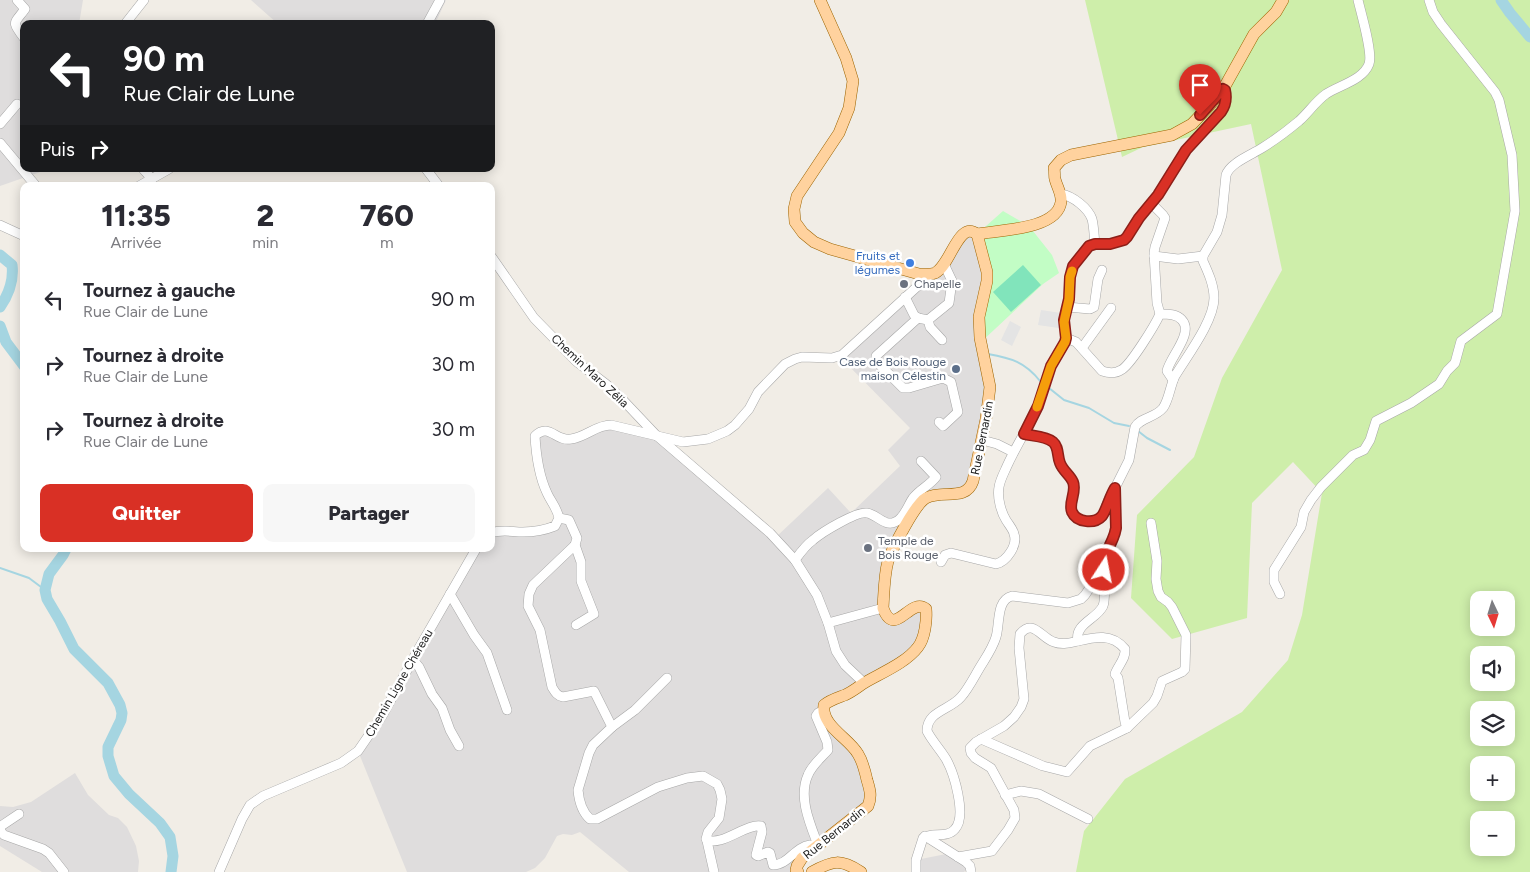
<!DOCTYPE html>
<html lang="fr">
<head>
<meta charset="utf-8">
<style>
	body { margin:0; font-family:Figtree,sans-serif; background:#f7f7f7; color:#2b2b33; height:100vh; display:flex; flex-direction:column; font-size:19px; white-space:nowrap }
	* { box-sizing:border-box; margin:0 }
	p { font-size:16px; color:#7c7c81 }
	.icon { flex:none; width:28px; height:28px; fill:none; stroke:currentColor; stroke-width:2; stroke-linecap:round; stroke-linejoin:round }
	.map { position:relative; flex:1; overflow:hidden }
	.sheet { position:absolute; left:20px; top:182px; width:475px; height:370px; display:flex; flex-direction:column; background:#fff; border-radius:10px; box-shadow:0 2px 12px #0003 }
	.sheet>* { flex:none }
	.top-card { position:absolute; left:20px; top:20px; width:475px; height:152px; border-radius:10px; box-shadow:0 2px 12px #0003; background:#202124; color:#fff; overflow:hidden }
	.needle { width:32px; rotate:176deg }
	.tools { position:absolute; left:1470px; top:591px; display:grid; gap:10px }
	.tools a { display:grid; place-items:center; width:45px; height:45px; border-radius:10px; background:#fff; box-shadow:0 2px 12px #0003; font-size:25px }
	.pin { position:absolute; display:grid; place-items:center; width:42px; height:42px; color:#fff; margin:-51px -21px; border-radius:50% 50% 50% 0; rotate:-45deg; box-shadow:0 0 5px #0007 }
	.pin .icon { rotate:45deg }
	.me { position:absolute; width:55px; margin:-28px; rotate:11deg; stroke-linejoin:round; filter:drop-shadow(0 0 4px #0008) }
	.turn { display:flex; align-items:center; gap:18px; height:105px; padding:0 20px; font-size:22px }
	.turn .icon { width:65px; height:65px; stroke-width:2.5 }
	.turn b { display:block; font-size:35px; line-height:42px }
	.then { display:flex; align-items:center; height:48px; padding:0 20px; background:#0003; gap:10px; font-size:19px }
	.eta { display:flex; justify-content:space-evenly; align-items:center; height:85px; text-align:center }
	.eta b { font-size:30px; font-weight:800; line-height:35px }
	.cta { display:flex; gap:10px; margin-top:auto; padding:10px 20px }
	.cta a { flex:1; height:58px; border-radius:10px; background:#d93025; color:#fff; font-size:20px; font-weight:800; line-height:58px; text-align:center }
	.cta a+a { background:#f7f7f7; color:#2b2b33 }
	ul { padding:0; list-style:none }
	li { display:flex; align-items:center; gap:15px; height:65px; padding:0 20px }
	li div { flex:1 }
	li b { display:block; font-size:19px }
	li em { font-style:normal }
	.map>svg:first-child { display:block }
</style>
</head>
<body>
<div class="map">
<svg width="1530" height="872" viewBox="0 0 1530 872">
	<rect width="100%" height="100%" fill="#f1ede6"/>
	<g fill="#dfdddd">
		<path d="M0,0H83L79,24H24V169H49L0,186Z"/>
		<path d="M251,0H446L435,24H278Z"/>
		<path d="M973,230L987,272L981,305L990,387L971,487L924,499L888,561V618L923,607L919,646L824,710L852,745L871,799L813,848L798,872H629L580,832L572,835L563,834L557,836L545,858L535,868L526,872H407L358,751L476,549H491V533L546,530L559,518L547,493L536,446L540,432L566,440L602,425L656,435L775,538L828,488L851,513L900,466L888,450L910,428L839,356Z"/>
		<path d="M75,773L88,795L109,815L118,818L127,827L136,846L139,861L138,872H42L0,846V806L13,807L31,802Z"/>
		<path d="M951,853L970,866L964,872H916V860Z"/>
	</g>
	<path fill="#ceeeaa" fill-rule="evenodd" d="M1085,0H1530V872H1076L1084,831L1125,779L1242,712L1288,660L1302,615L1322,493L1293,462L1252,503L1247,618L1172,639L1131,598L1137,515L1194,457L1222,378L1282,270L1251,124L1143,147L1122,157ZM1479,600H1506V628H1479ZM1479,655H1506V682H1479ZM1479,710H1506V738H1479ZM1479,765H1506V792H1479ZM1479,820H1506V848H1479Z"/>
	<path fill="#c2fdc5" d="M1003,211L1029,226L1052,255L1059,273L1043,284L980,343L987,281L977,234Z"/>
	<path fill="#81e4bb" d="M1023,265L1041,285L1011,312L993,292Z"/>
	<g fill="#e4e4e4">
		<path d="M1041,310L1061,313L1059,328L1038,325Z"/>
		<path d="M1010,321L1021,327L1012,346L1001,340Z"/>
	</g>
	<g fill="none" stroke-linecap="round" stroke-linejoin="round">
		<g stroke="#a5d5e1" stroke-width="2">
			<path d="M988,354C1011,358 1025,362 1040,381"/>
			<path d="M1049,388L1064,400L1089,408L1114,423L1129,426"/>
			<path d="M1138,431L1147,438L1170,450"/>
			<path d="M0,568L29,578L45,590"/>
		</g>
		<g stroke="#a5d5e1" stroke-width="11">
			<path d="M1501,0L1510,13L1530,37"/>
			<path d="M0,255L12,265C14,281 9,294 0,307"/>
			<path d="M0,326L6,342L24,366"/>
			<path d="M66,549L63,555L49,574L45,590L47,599L60,621L74,649L108,683L120,705L122,713L121,720L108,747V756L114,776L129,794L160,823L170,837L173,856L171,872"/>
		</g>
		<defs>
			<g id="minor">
				<path d="M17,0L25,9C14,24 11,21 24,38"/>
				<path d="M125,24L144,0"/>
				<path d="M427,24L440,0"/>
				<path d="M0,124L17,104"/>
				<path d="M0,143L36,186"/>
				<path d="M143,169L152,179"/>
				<path d="M426,169L439,186"/>
				<path d="M139,186L169,169"/>
				<path d="M1061,194C1073,196 1088,208 1092,219C1094,227 1094,236 1095,244"/>
				<path d="M1152,204L1163,215L1165,218L1155,247L1154,253L1157,303L1160,314"/>
				<path d="M0,225L24,236"/>
				<path d="M491,256L534,318L577,362L606,384L620,397L656,435L770,533L795,560L817,595L828,623L836,651L845,665L864,683"/>
				<path d="M1154,256L1178,259L1203,256"/>
				<path d="M905,297L914,315L918,318L876,356V361L903,388H909L943,378L951,382L958,412L943,426L939,422"/>
				<path d="M1067,307L1090,309L1094,307L1098,279L1102,270"/>
				<path d="M918,318L928,320L949,303L952,281L944,264"/>
				<path d="M928,320L930,327L942,340"/>
				<path d="M1082,348L1111,308"/>
				<path d="M1173,380L1167,371C1170,357 1194,333 1182,320C1177,314 1168,314 1160,314C1155,325 1130,366 1121,370C1115,374 1108,373 1102,371L1076,342L1066,338L1064,320L1069,299L1070,277L1073,266L1089,246L1095,244H1110L1124,240L1127,237L1139,218L1158,195L1186,150L1221,112C1226,105 1227,99 1225,90L1223,89"/>
				<path d="M1024,434C1035,436 1054,436 1057,449C1059,455 1058,462 1062,468C1067,474 1074,478 1074,487C1074,495 1068,507 1073,514C1079,523 1098,524 1104,514C1105,512 1105,509 1106,506C1108,500 1111,494 1114,489"/>
				<path d="M982,440L997,444L1013,452"/>
				<path d="M559,518L569,520L577,538L575,545L533,585L529,594L528,606L540,630L552,687C555,692 557,696 563,697L594,691L612,727L593,745L589,753L578,790C579,801 582,812 590,819H597L658,787L687,778L703,776L717,784L720,790L722,799L719,818L708,832L706,839C721,848 746,823 761,826L762,832L756,855L758,856L768,852L770,853L773,865C788,865 795,847 810,845L813,848"/>
				<path d="M491,533C502,529 512,532 523,532C534,532 545,530 555,526L559,518C557,508 551,502 547,493C539,476 536,454 535,436C549,422 556,442 571,439C586,437 596,425 611,425L683,442L708,439L727,431L735,425L749,409L758,392L785,364L795,359L802,357L832,358L842,355L931,274"/>
				<path d="M575,545L581,562V581L594,614L576,625"/>
				<path d="M795,560C800,553 806,545 813,540C822,532 857,511 867,513C876,514 885,527 895,522C904,519 908,505 913,498C920,489 930,485 936,477L921,461"/>
				<path d="M941,562L945,555L951,553L996,564C1007,561 1018,545 1014,534C1013,529 1009,525 1006,520C1001,512 997,497 999,487C1000,480 1004,473 1007,466C1016,446 1028,428 1037,408C1043,394 1045,378 1052,365C1057,355 1063,348 1066,338"/>
				<path d="M450,594L474,635L487,653L507,710"/>
				<path d="M1280,594L1274,582V570L1301,527L1304,512L1311,500L1321,487L1353,455L1364,450L1370,440L1376,421L1411,403L1439,384L1447,371L1455,363L1461,341L1497,314L1515,211L1512,155L1499,100L1495,92L1441,24L1433,12L1429,0"/>
				<path d="M828,623L883,608"/>
				<path d="M1078,641C1095,637 1112,633 1125,649C1126,659 1118,665 1115,674L1118,678L1125,722L1127,728"/>
				<path d="M413,660L419,667L432,694L442,708L450,730L459,746"/>
				<path d="M612,727L635,710L667,678"/>
				<path d="M981,739L1043,766L1067,772L1090,746L1127,728L1153,703L1157,696L1162,681L1182,672L1185,669L1186,635L1172,607L1168,602L1161,597L1158,591L1156,579L1157,561L1151,523"/>
				<path d="M1005,795L1021,791L1039,794L1088,819"/>
				<path d="M19,814L1,826L0,831L4,835L43,849L49,853L64,872"/>
				<path d="M925,836L966,862L970,866L971,872"/>
				<path d="M707,841L714,872"/>
				<path d="M818,845C810,824 798,797 808,775C812,765 821,758 828,750L827,742L816,716L818,713L824,710"/>
				<path d="M958,857L992,851L1008,830L1015,818L1014,810L991,768L975,758L971,753L970,748L976,742L1004,726L1014,717L1021,707L1024,699L1019,648L1020,634C1033,618 1041,638 1054,642C1062,645 1070,643 1078,641C1074,624 1097,619 1103,606C1106,598 1104,579 1104,570L1103,565L1100,564"/>
				<path d="M219,872L242,819L250,805L263,796L341,763L358,751L382,716L418,650L476,549"/>
				<path d="M916,872V860L923,838C932,831 947,839 955,829C967,816 954,773 946,759C940,749 932,741 927,731C927,711 950,710 961,697C969,688 975,675 982,664C987,656 993,647 996,637C1000,624 996,600 1012,596L1068,603L1081,599L1085,595L1091,586L1100,564L1115,534L1116,520L1115,488L1129,460L1135,427C1141,417 1155,418 1163,408C1169,400 1170,386 1175,376C1187,356 1214,321 1214,298C1214,285 1208,272 1203,261V256L1217,232L1222,215L1226,175C1230,163 1251,155 1262,148C1275,140 1287,131 1299,121C1308,113 1316,101 1326,94C1340,85 1363,80 1369,64C1373,53 1361,13 1358,0"/>
			</g>
			<g id="major">
				<path d="M820,0L846,58L853,81L849,108L839,133L797,196L794,209L795,222L803,233L814,242L830,249L919,274C924,274 930,275 935,273C951,265 958,220 977,234"/>
				<path d="M977,234C999,230 1057,230 1061,202C1062,194 1057,187 1055,179C1054,176 1055,171 1054,168L1061,160L1071,155L1172,135L1192,124L1210,105L1225,86L1254,34L1276,12L1283,0"/>
				<path d="M798,872L796,870L797,866L802,858L868,806C872,796 870,790 867,780C865,771 863,762 858,754C849,738 821,726 824,705C830,700 837,698 845,695C852,692 858,687 864,683C881,673 906,663 918,647C925,638 927,620 926,609C910,596 895,640 883,608C884,593 884,576 888,561C892,549 915,504 926,498C942,489 966,502 973,481L986,419L990,387L980,338L979,317L987,281V272L977,234"/>
				<path d="M812,872C833,860 841,859 861,872"/>
			</g>
		</defs>
		<use href="#minor" stroke="#a7a7a7" stroke-width="10"/>
		<use href="#major" stroke="#9d6400" stroke-width="12"/>
		<use href="#minor" stroke="#fff" stroke-width="9"/>
		<use href="#major" stroke="#ffd29e" stroke-width="11"/>
	</g>
	<g fill="none" stroke-linecap="round" stroke-linejoin="round">
		<defs>
			<path id="route" d="M1104,570L1103,565L1100,564C1106,552 1114,541 1116,528L1115,488C1110,496 1106,511 1102,516C1095,524 1077,523 1072,512C1068,503 1077,492 1073,482C1070,475 1063,471 1060,463C1057,456 1059,447 1053,442C1046,436 1032,436 1024,434L1038,406L1051,366L1065,342L1066,338L1064,320L1069,299L1070,277L1073,266L1089,246L1095,244H1110L1124,240L1127,237L1139,218L1158,195L1186,150L1221,112C1226,105 1227,99 1225,90L1223,89L1200,115"/>
		</defs>
		<use href="#route" stroke="#8d1f18" stroke-width="12"/>
		<use href="#route" stroke="#d93025" stroke-width="9"/>
		<path stroke="#f59e0b" stroke-width="9" d="M1037,407L1051,366L1065,342L1066,338L1064,322L1069,299L1070,277L1072,271"/>
	</g>
	<circle fill="#3f7fe0" stroke="#fff" stroke-width="2" cx="910" cy="263" r="5"/>
	<g fill="#6b7280" stroke="#fff" stroke-width="2">
		<circle cx="904" cy="284" r="5"/>
		<circle cx="868" cy="548" r="5"/>
	</g>
	<circle fill="#5c6f8a" stroke="#fff" stroke-width="2" cx="956" cy="369" r="5"/>
	<g text-anchor="middle" dominant-baseline="central" stroke-width="5" stroke-linejoin="round" paint-order="stroke">
		<g font-size="12" fill="#366cbe" stroke="#fff" text-anchor="end">
			<text x="900" y="256">Fruits et<tspan x="900" dy="14">légumes</tspan></text>
		</g>
		<g font-size="12" fill="#5b616d" stroke="#fff" text-anchor="start">
			<text x="914" y="284">Chapelle</text>
			<text x="878" y="541">Temple de<tspan x="878" dy="14">Bois Rouge</tspan></text>
		</g>
		<g font-size="12" fill="#4e5e75" stroke="#fff" text-anchor="end">
			<text x="946" y="362">Case de Bois Rouge<tspan x="946" dy="14">maison Célestin</tspan></text>
		</g>
		<g font-size="12" fill="#202020" stroke="#fff">
			<text transform="translate(590 371) rotate(43)">Chemin Maro Zélia</text>
			<text transform="translate(982 438) rotate(-79)">Rue Bernardin</text>
			<text transform="translate(399 683) rotate(-60)">Chemin Ligne Chéreau</text>
			<text transform="translate(834 833) rotate(-39)">Rue Bernardin</text>
		</g>
	</g>
</svg>
<div class="tools">
<a><svg class="needle" viewBox="-14 -14 28 28"><path d="M0-13l5 13h-10z" fill="#e53935"/><path d="M0 13l5-13h-10z" fill="#7c7c81"/></svg></a>
<a><svg class="icon" aria-label="sound" viewBox="0 0 24 24"><path d="M4 9h4l5-4v14l-5-4H4zM17 9q2 3 0 6"/></svg></a>
<a><svg class="icon" aria-label="layers" viewBox="0 0 24 24"><path d="M12 4l9 5-9 5-9-5zM3 14l9 5 9-5"/></svg></a>
<a>+</a>
<a>−</a>
</div>
<div class="pin" style="left:1200px;top:115px;background:#d93025"><svg class="icon" aria-label="arrive" viewBox="0 0 24 24"><path d="M6 21V4h12l-3 4 3 4H6"/></svg></div>
<svg class="me" style="left:1104px;top:570px" viewBox="-20 -20 40 40"><circle r="17" fill="#d93025" stroke="#fff" stroke-width="3"/><path d="M0-11L8 9 0 5-8 9z" fill="#fff"/></svg>
<div class="top-card">
<div class="turn"><svg class="icon" aria-label="left" viewBox="0 0 24 24"><path d="M17 20v-9H6M10 6l-5 5 5 5"/></svg><div><b>90 m</b>Rue Clair de Lune</div></div>
<div class="then">Puis<svg class="icon" aria-label="right" viewBox="0 0 24 24"><path d="M7 20v-9h11M14 6l5 5-5 5"/></svg></div>
</div>
<section class="sheet">
<div class="eta">
<div><b>11:35</b><p>Arrivée</p></div>
<div><b>2</b><p>min</p></div>
<div><b>760</b><p>m</p></div>
</div>
<ul>
<li><svg class="icon" aria-label="left" viewBox="0 0 24 24"><path d="M17 20v-9H6M10 6l-5 5 5 5"/></svg><div><b>Tournez à gauche</b><p>Rue Clair de Lune</p></div><em>90 m</em></li>
<li><svg class="icon" aria-label="right" viewBox="0 0 24 24"><path d="M7 20v-9h11M14 6l5 5-5 5"/></svg><div><b>Tournez à droite</b><p>Rue Clair de Lune</p></div><em>30 m</em></li>
<li><svg class="icon" aria-label="right" viewBox="0 0 24 24"><path d="M7 20v-9h11M14 6l5 5-5 5"/></svg><div><b>Tournez à droite</b><p>Rue Clair de Lune</p></div><em>30 m</em></li>
</ul>
<div class="cta"><a>Quitter</a><a>Partager</a></div>
</section>
</div>
</body>
</html>
